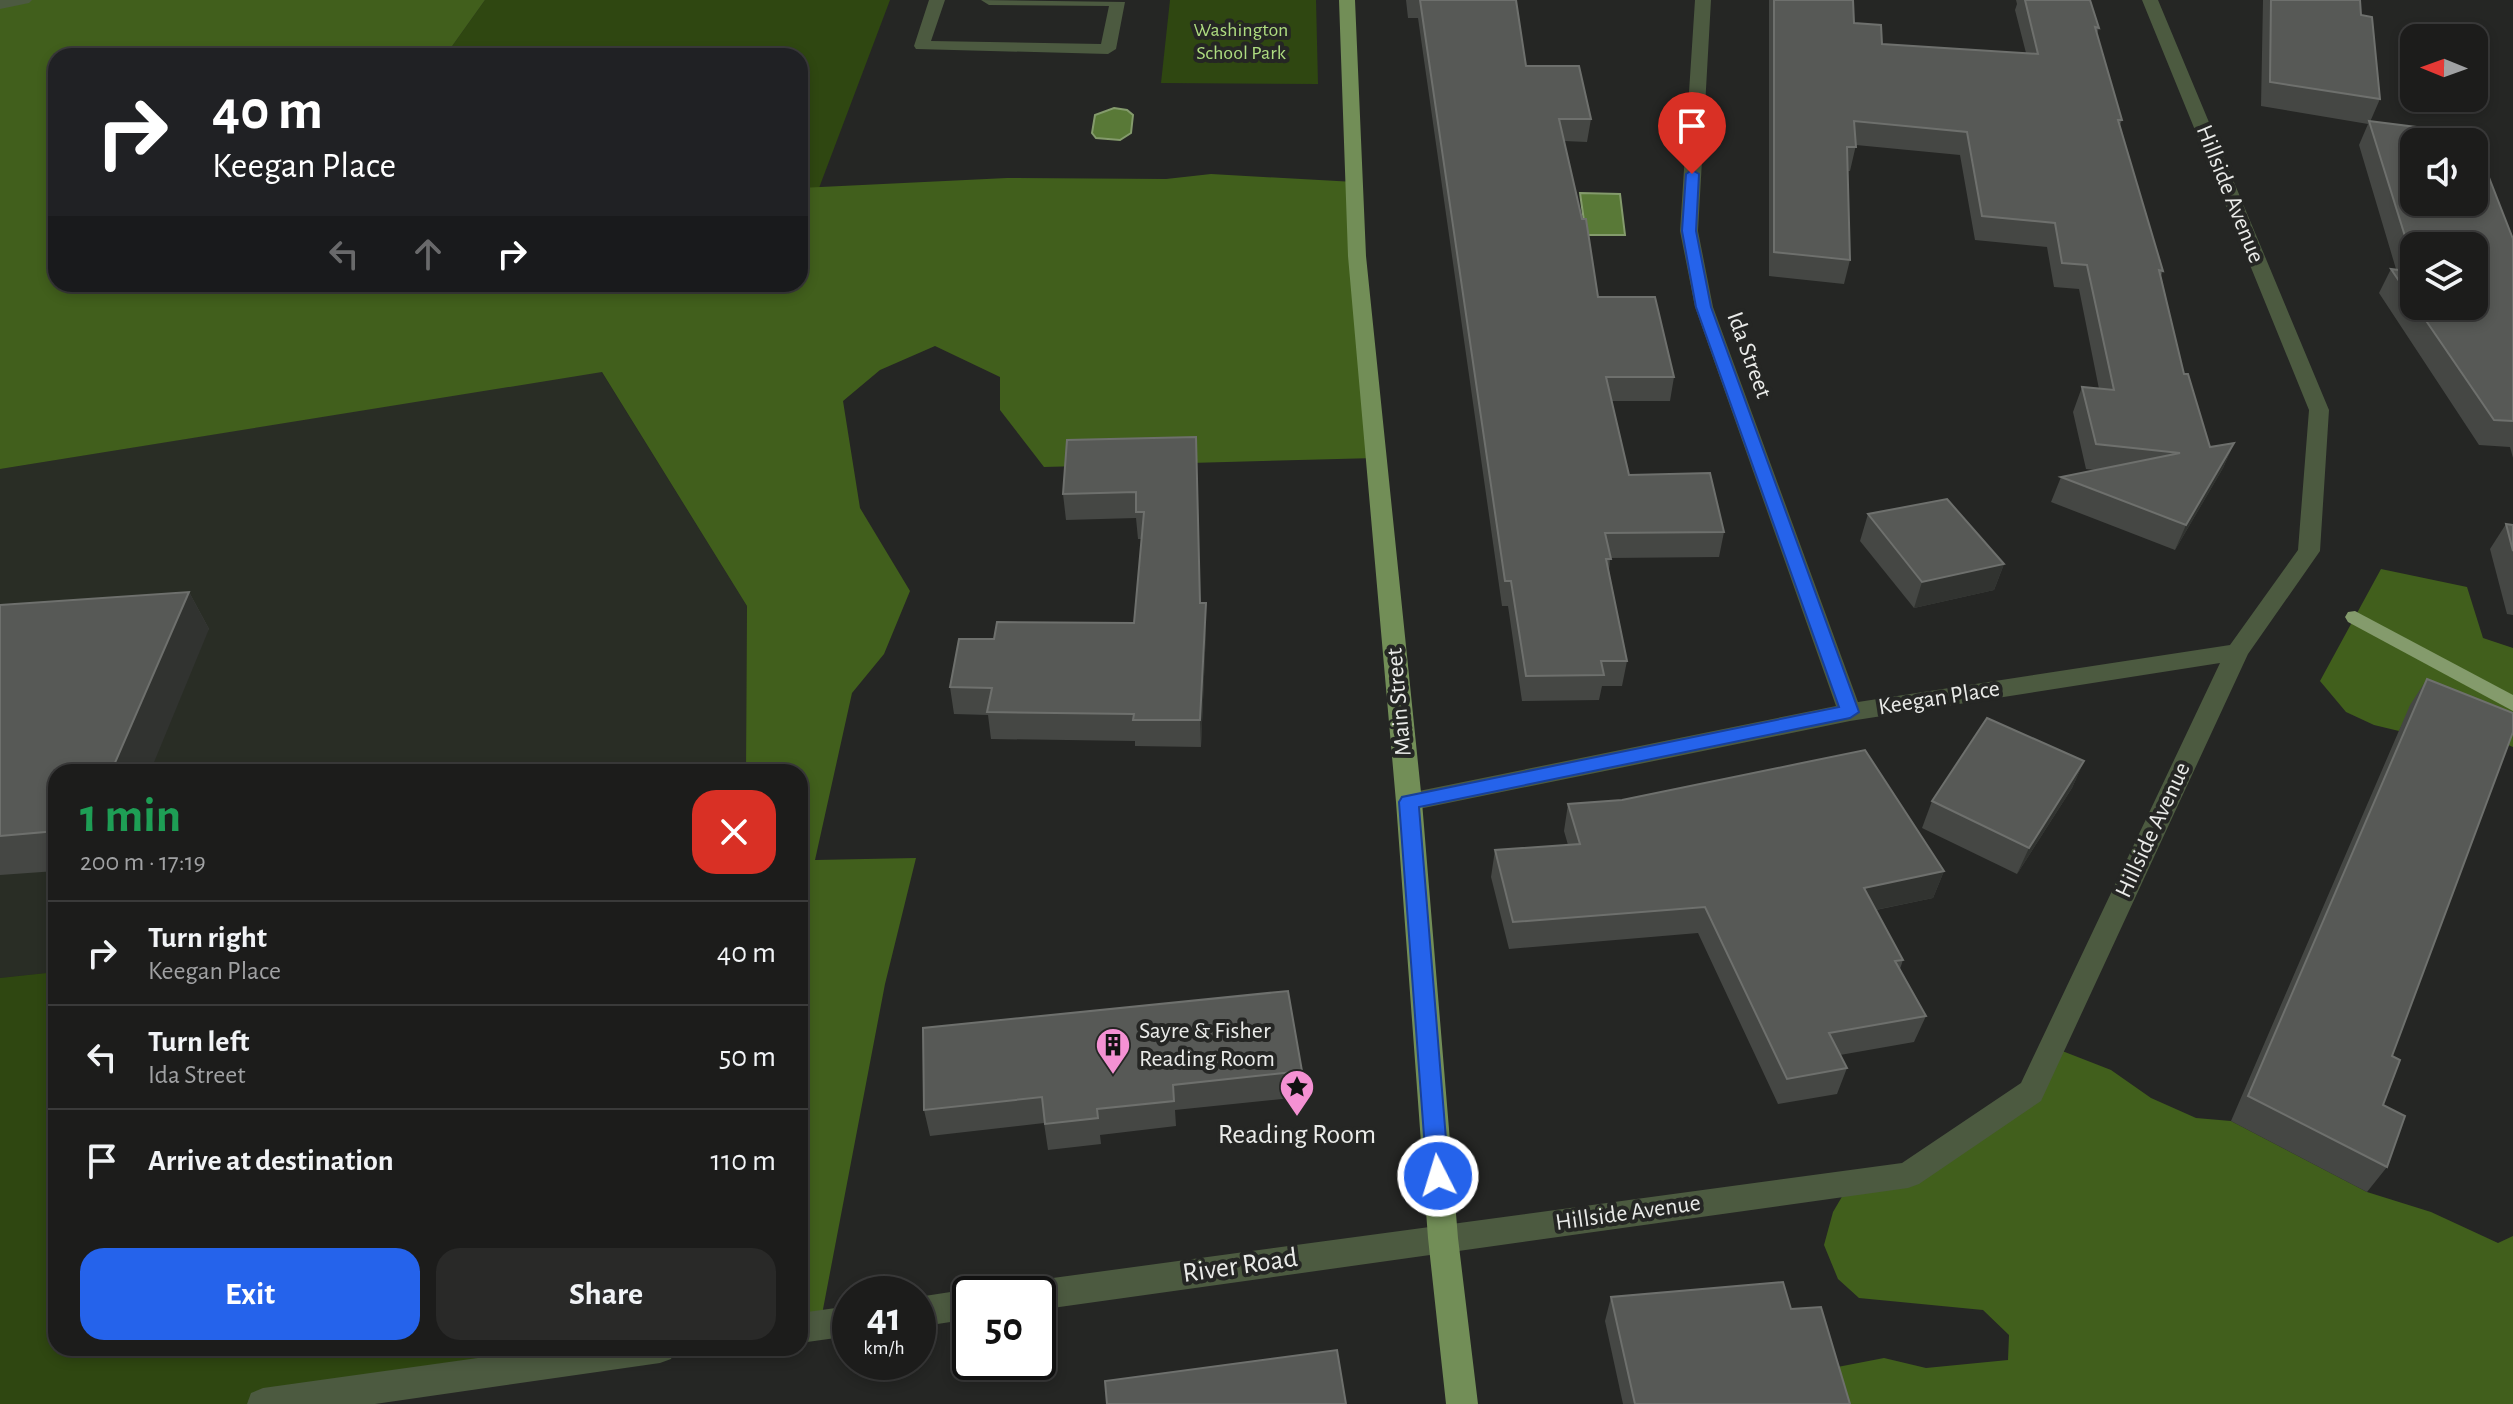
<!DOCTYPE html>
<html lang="en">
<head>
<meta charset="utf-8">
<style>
	body { margin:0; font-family:"Alegreya Sans",sans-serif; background:#292928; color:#f1f3f6; height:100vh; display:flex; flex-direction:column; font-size:30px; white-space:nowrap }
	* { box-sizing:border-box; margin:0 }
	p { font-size:26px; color:#a0a1a3 }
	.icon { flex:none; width:44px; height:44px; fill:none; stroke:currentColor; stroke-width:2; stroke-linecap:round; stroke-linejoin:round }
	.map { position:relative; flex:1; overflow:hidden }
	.sheet { position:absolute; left:48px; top:764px; width:760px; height:592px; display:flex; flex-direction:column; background:#1c1c1b; border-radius:24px; box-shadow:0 4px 12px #0003,0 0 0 2px #3a3a3a }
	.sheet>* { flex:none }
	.banner { position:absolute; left:48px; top:48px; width:760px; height:244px; border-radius:24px; box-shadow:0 4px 12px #0003,0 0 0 2px #3a3a3a; background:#202124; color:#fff; overflow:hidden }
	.needle { width:52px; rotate:271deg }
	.fabs { position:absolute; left:2400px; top:24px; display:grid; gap:16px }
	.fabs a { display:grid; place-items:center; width:88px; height:88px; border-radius:16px; background:#1c1c1b; box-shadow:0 4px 12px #0003,0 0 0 2px #3a3a3a; font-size:40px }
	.speed { position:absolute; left:832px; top:1276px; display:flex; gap:16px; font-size:40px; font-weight:700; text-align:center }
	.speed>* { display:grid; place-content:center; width:104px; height:104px; border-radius:50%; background:#1c1c1b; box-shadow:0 4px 12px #0003,0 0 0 2px #3a3a3a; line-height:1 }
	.speed small { font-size:20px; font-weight:400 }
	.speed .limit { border:4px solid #111; border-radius:12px; background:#fff; color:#111 }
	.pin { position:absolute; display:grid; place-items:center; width:68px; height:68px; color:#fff; margin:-82px -34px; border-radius:50% 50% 50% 0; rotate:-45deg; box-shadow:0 0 8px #0007 }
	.pin .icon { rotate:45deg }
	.me { position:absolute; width:88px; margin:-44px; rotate:355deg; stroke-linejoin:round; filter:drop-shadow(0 0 6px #0008) }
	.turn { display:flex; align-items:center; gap:28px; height:168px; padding:0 32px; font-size:36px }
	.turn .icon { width:104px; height:104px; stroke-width:2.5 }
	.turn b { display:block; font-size:56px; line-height:68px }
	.lanes { display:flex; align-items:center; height:76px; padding:0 32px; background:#0003; justify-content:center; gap:40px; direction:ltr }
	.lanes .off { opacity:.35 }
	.round { display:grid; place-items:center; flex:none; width:84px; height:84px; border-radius:24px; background:#292928 }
	.head { display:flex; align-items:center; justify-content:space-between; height:136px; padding:0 32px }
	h1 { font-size:48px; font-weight:700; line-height:60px; color:#1e9e55 }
	.action { display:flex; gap:16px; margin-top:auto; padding:16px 32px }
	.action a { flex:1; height:92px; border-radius:24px; background:#2563eb; color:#fff; font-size:32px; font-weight:700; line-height:92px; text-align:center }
	.action a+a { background:#292928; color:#f1f3f6 }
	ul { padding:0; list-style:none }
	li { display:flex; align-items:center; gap:24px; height:104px; padding:0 32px; border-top:2px solid #3a3a3a }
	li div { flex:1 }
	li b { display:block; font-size:30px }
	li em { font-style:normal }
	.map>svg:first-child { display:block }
</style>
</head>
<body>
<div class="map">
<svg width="2513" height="1404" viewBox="0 0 2513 1404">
	<rect width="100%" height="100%" fill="#252624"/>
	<path fill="#292d25" d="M601,371L747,606L746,772H56V972L0,978V469Z"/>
	<g fill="#2f4711">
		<path d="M485,0H890L819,188H800V56H445Z"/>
		<path d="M1170,0H1316L1318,84L1161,83Z"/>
		<path d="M56,972V1348H624L263,1404H0V978Z"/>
	</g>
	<g fill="#415f1c">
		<path d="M0,0H485L445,56H56V284H800V188L1007,178L1166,179L1211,174L1355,182L1376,458L1044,467L1000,410V377L935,346L880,370L843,401L860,508L910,591L884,654L852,693L815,860L916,858L885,984L820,1325L800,1328V772H746L747,606L602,372L0,469Z"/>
		<path d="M2381,569L2467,587L2483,638L2513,648V747L2411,706L2399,731L2374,725L2346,712L2320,681Z"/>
		<path d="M2052,1047L2111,1070L2151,1098L2196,1118L2231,1121L2367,1192L2431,1212L2498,1243L2513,1236V1404H1832L1822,1370L1884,1358L1926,1368L2008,1360L2009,1335L1983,1310L1859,1298L1838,1279L1824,1245L1833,1212L1850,1183L1908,1175L2031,1092Z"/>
	</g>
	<g fill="#597937" stroke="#849b6c" stroke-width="2">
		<path d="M1114,108L1127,110L1133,115L1131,133L1120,140L1096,138L1092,133L1095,115Z"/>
		<path d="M1580,193L1620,194L1625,235H1586Z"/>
	</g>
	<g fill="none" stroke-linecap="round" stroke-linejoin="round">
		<path fill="#849b6c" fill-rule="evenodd" d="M2355,611L2513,695V711L2348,622L2345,617L2348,612Z"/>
		<g fill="#4c5a40" fill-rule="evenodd">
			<path d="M0,0H32L29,3L0,9Z"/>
			<path d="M929,0H945L931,41L1101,44L1109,6L989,5L981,0L1125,2L1116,49L1108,54L916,49L914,46Z"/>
			<path d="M1695,0H1711L1698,231L1713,307L1858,702L2230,645L2298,550L2309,410L2142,0H2158L2329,410L2320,551L2248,654L2041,1101L1919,1184L1908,1188L1038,1310V1294H1023L1027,1285L1038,1280L1902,1163L2021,1083L2220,663L1850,721L1409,811L1400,809L1396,802L1400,795L1409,793L1836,706L1695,307L1680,231Z"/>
			<path d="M970,1289L981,1294H970V1319L918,1327V1297Z"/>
			<path d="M850,1306V1336L800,1343V1313Z"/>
			<path d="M550,1348H676L671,1359L660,1363L375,1404H247L251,1393L263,1388Z"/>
		</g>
		<path fill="#728e57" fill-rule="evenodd" d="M1339,0H1355L1366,256L1422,802L1458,1238L1478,1404H1446L1428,1238L1396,802L1348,256Z"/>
	</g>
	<g fill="#454744" fill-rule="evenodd">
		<path d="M1406,0H1516L1526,66L1591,119L1587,142L1564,141L1598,297L1674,377L1670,401H1612L1629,475L1724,532L1719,557L1610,558L1609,571L1627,661L1622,686H1602L1599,700L1522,701L1508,606H1502L1418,18H1408Z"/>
		<path d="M1769,0H1853L1854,23L1882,44L2026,53L2015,10L2017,4L2016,0H2090L2099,28L2097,34L2122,120L2120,125L2163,271L2161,276L2184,374L2210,447L2234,443L2223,468L2175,550L2051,502L2061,477L2096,470L2086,469L2073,412L2082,387L2099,389L2079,289L2054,287L2047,247L1975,240L1960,155L1856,145L1850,171H1847L1850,260L1844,284L1769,276Z"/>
		<path d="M2263,0H2360L2361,15L2380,99L2370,122L2510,234L2513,239V458L2510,447L2479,445L2379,293L2391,269H2396L2359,145L2368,124L2261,106ZM2414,246L2474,306H2414Z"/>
		<path d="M1196,437L1200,603L1206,630L1201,747L1135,746V741L991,739L988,715L954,714L950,687L994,639L1134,623L1142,539H1138L1136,518L1066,520L1063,494Z"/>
		<path d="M1868,514L2004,564L1994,590L1914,608L1860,541Z"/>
		<path d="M2506,524L2513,525V615L2507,614L2490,549Z"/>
		<path d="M189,592L209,629L56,772V871L0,875V605Z"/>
		<path d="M2427,679L2392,1056L2383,1105L2387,1167L2367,1192L2231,1121L2410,705Z"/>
		<path d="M2084,761L2072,788L2017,874L1922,828L1932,801Z"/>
		<path d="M1568,804L1944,871L1933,898L1876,910L1903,960L1900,969L1926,1016L1914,1042L1840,1055L1847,1068L1837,1094L1778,1104L1698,933L1509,949L1491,877L1495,850L1568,845L1564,831Z"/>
		<path d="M923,1028L1302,1071L1301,1097L1175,1110L1176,1126L1100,1135L1101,1144L1048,1150L1044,1123L930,1136L924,1110Z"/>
		<path d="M1611,1297L1791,1309L1850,1404H1623L1605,1321Z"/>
	</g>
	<g fill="#313330">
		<path d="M2234,443L2223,468L2175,550L2186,525Z"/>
		<path d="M2004,564L1994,590L1914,608L1922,582Z"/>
		<path d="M189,592L209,629L150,772H111Z"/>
		<path d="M1206,603V630L1201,747L1200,720Z"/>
		<path d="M2084,761L2072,788L2017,874L2029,848Z"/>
		<path d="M1944,871L1933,898L1855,914L1864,888Z"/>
	</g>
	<g fill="#575956" stroke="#6e706d" stroke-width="2" fill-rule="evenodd">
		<path d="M1420,0H1516L1526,66H1579L1591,119H1559L1582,219H1586L1598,297H1655L1674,377H1606L1629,475L1710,473L1724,532L1605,533L1611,559H1606L1627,661H1601L1604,675L1526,676L1511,581H1505Z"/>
		<path d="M1774,0H1853L1854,23L1881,25L1882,44L2038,54L2025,0H2090L2099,28L2095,27L2122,120H2118L2163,271L2159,270L2184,374H2188L2210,447L2234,443L2186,525L2061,477L2180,453L2096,444L2082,387L2114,390L2087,265L2062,263L2055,223L1982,216L1967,132L1854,121L1856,147H1847L1850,260L1774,252Z"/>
		<path d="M2271,0H2360L2361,15L2372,17L2380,99L2270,82Z"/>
		<path d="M2369,121L2472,134L2513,239V421L2494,420L2416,306H2474V246H2414V265ZM2414,142H2474V202H2414Z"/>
		<path d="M2391,269L2414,272V303Z"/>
		<path d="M1196,437L1200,603H1206L1200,720H1133L1134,714L987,712L992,688L950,687L959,639H994L997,622L1134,623L1144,512H1136V492L1063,494L1067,440Z"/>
		<path d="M1947,499L2004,564L1922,582L1868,514Z"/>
		<path d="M2506,524L2513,525V551Z"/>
		<path d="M189,592L111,772H56V831L0,836V605Z"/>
		<path d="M2427,679L2513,713V732L2392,1056L2400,1060L2383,1105L2405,1116L2387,1167L2248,1096Z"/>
		<path d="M1987,718L2084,761L2029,848L1932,801Z"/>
		<path d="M1865,750L1944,871L1864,888L1903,960L1895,961L1926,1016L1829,1033L1847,1068L1787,1079L1705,907L1513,922L1495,850L1580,844L1568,804L1622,800Z"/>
		<path d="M1288,991L1302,1071L1173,1085L1174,1101L1097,1109L1098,1118L1045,1124L1042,1097L924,1110L923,1028Z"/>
		<path d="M1783,1282L1791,1309L1821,1307L1850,1404H1635L1611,1297Z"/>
		<path d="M1337,1350L1346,1404H1107L1105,1381Z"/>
	</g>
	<path fill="#2563eb" stroke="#184099" stroke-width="2" d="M1692,170L1699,174L1696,231L1711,307L1859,712L1850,718L1419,807L1449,1176L1446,1183L1438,1186L1430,1183L1427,1176L1399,802L1402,797L1839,707L1696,307L1682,231L1686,174Z"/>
	<defs>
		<symbol id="building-pin" viewBox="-11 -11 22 30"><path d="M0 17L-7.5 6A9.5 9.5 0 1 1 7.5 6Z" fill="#f491d3" stroke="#252624"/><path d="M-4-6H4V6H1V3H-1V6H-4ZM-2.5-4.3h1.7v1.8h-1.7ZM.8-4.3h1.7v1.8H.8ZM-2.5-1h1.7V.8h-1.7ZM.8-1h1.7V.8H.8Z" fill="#111"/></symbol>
		<symbol id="sight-pin" viewBox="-11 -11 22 30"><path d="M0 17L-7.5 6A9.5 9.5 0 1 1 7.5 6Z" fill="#f491d3" stroke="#252624"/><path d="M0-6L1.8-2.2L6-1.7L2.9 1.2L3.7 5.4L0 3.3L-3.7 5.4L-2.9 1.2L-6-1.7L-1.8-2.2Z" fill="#111"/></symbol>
	</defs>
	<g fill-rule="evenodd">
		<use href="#building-pin" x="1093" y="1025" width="40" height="54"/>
		<use href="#sight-pin" x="1277" y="1067" width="40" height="54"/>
	</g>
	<g text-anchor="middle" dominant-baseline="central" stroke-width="8" stroke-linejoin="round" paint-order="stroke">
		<g font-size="20" fill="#aedc80" stroke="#252624">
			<text x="1241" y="30">Washington<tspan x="1241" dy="23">School Park</tspan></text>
		</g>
		<g font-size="24" fill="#eaebe9" stroke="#252624">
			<text transform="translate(2230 194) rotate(68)">Hillside Avenue</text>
			<text transform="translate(1749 355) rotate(70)">Ida Street</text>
			<text transform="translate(1939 698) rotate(-9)">Keegan Place</text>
			<text transform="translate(1399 702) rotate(-95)">Main Street</text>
			<text transform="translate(2153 830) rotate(-65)">Hillside Avenue</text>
			<text transform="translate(1628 1213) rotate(-8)">Hillside Avenue</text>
		</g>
		<g font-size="24" fill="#eaebe9" stroke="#252624" text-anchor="start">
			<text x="1139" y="1031">Sayre &amp; Fisher<tspan x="1139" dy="28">Reading Room</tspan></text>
		</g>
		<g font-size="28" fill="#eaebe9" stroke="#252624">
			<text x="1297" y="1135">Reading Room</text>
		</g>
		<g font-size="28" fill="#eaebe9" stroke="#252624">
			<text transform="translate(1240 1266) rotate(-8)">River Road</text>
		</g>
	</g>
</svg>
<div class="fabs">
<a><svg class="needle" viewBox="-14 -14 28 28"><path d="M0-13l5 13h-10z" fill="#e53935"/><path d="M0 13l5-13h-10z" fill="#a0a1a3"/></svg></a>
<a><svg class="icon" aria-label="sound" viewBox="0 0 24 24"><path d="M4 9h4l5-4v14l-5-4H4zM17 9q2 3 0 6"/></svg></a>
<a><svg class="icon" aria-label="layers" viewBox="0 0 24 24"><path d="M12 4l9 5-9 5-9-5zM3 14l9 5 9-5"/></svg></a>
</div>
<div class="speed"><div>41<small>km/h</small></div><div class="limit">50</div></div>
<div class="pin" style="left:1692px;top:174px;background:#d93025"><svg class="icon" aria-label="arrive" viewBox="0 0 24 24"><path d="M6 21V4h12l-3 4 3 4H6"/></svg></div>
<svg class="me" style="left:1438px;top:1176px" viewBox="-20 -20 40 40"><circle r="17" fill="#2563eb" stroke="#fff" stroke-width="3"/><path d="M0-11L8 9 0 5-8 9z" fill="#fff"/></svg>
<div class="banner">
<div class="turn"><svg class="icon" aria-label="right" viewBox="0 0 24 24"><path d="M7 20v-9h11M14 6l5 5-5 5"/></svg><div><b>40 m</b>Keegan Place</div></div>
<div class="lanes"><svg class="icon off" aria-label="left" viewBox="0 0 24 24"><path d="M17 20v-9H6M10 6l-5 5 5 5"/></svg><svg class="icon off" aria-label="ahead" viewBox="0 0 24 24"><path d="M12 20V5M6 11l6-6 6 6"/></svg><svg class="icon" aria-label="right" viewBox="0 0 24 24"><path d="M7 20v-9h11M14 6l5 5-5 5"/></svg></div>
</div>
<section class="sheet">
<div class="head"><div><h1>1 min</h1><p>200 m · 17:19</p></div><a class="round" style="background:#d93025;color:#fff"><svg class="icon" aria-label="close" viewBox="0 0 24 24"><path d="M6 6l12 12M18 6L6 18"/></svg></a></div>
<ul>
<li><svg class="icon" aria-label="right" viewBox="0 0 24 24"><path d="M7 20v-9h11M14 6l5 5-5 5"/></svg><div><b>Turn right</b><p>Keegan Place</p></div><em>40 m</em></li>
<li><svg class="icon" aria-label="left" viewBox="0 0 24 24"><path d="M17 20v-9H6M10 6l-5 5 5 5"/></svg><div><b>Turn left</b><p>Ida Street</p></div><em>50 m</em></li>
<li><svg class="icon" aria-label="arrive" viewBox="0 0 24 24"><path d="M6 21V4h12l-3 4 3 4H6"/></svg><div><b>Arrive at destination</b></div><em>110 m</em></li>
</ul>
<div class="action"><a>Exit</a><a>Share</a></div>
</section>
</div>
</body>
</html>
